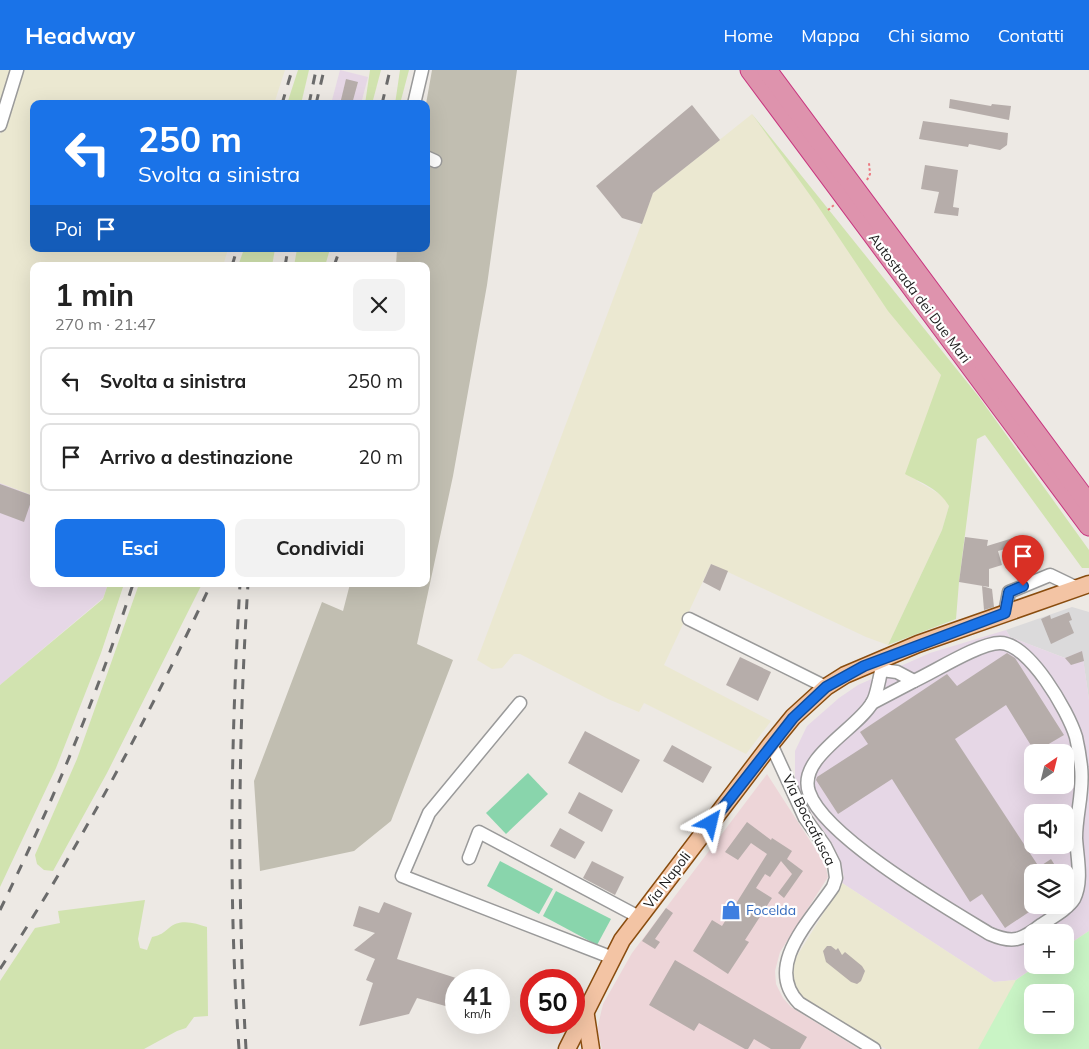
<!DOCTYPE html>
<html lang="it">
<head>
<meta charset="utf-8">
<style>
	body { margin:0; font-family:Mulish,sans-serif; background:#f2f2f2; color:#222; height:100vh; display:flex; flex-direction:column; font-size:19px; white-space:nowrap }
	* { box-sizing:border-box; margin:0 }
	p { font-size:16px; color:#767676 }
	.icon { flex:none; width:28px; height:28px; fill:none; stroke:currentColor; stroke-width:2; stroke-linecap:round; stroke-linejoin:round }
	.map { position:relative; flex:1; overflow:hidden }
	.sheet { position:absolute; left:30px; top:192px; width:400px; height:325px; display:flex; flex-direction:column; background:#fff; border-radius:10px; box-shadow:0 5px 20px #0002 }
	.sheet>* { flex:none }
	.hud { position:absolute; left:30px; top:30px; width:400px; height:152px; border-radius:10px; box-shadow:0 5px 20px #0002; background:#1a73e8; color:#fff; overflow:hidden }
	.needle { width:32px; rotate:35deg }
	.tools { position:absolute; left:1024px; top:674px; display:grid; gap:10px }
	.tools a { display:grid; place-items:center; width:50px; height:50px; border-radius:10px; background:#fff; box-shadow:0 5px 20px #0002; font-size:25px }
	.speed { position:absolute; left:445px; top:899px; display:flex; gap:10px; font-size:25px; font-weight:700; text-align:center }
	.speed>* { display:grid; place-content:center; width:65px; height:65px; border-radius:50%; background:#fff; box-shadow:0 5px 20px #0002; line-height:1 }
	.speed small { font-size:12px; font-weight:400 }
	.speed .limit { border:8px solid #d22; background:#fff; color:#111 }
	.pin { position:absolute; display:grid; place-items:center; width:42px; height:42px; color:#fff; margin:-51px -21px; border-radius:50% 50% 50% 0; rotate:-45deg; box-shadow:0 0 5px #0007 }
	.pin .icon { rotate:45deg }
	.me { position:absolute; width:55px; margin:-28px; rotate:37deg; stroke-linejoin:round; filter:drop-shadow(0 0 4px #0008) }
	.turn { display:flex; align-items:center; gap:18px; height:105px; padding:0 25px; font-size:22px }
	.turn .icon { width:65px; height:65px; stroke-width:2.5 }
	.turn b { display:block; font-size:35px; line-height:42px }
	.then { display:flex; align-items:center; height:48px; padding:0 25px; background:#0003; gap:10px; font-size:19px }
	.round { display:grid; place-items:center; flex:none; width:52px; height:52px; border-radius:10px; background:#f2f2f2 }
	.headline { display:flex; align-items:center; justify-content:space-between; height:85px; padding:0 25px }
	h1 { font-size:30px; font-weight:700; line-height:38px }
	.primary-button { display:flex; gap:10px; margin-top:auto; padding:10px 25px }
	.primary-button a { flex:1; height:58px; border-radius:10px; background:#1a73e8; color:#fff; font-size:20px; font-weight:700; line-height:58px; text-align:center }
	.primary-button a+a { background:#f2f2f2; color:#222 }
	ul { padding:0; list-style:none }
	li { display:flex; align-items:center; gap:15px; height:68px; margin:0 10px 8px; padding:0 15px; border:2px solid #e0e0e0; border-radius:10px }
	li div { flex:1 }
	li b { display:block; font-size:19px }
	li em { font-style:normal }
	header { display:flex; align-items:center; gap:30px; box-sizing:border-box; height:70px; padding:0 25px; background:#1a73e8; color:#fff }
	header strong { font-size:24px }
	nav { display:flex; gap:28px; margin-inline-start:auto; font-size:18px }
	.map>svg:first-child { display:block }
</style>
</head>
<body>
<header>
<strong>Headway</strong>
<nav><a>Home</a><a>Mappa</a><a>Chi siamo</a><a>Contatti</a></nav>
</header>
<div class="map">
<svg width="1089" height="979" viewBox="0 0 1089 979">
	<rect width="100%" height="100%" fill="#ede9e4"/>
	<path fill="#dbdadb" d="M1072,537L1089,542V630L1082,582L1065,588L1010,567L1006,560Z"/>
	<path fill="#edd5d8" d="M767,704L825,794L828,807L780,882L775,901L776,914L783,928L791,937L859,979H602L597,960L603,934L632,883Z"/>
	<g fill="#e6d7e6" fill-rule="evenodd">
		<path d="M340,0L368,7L361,34H331Z"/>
		<path d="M0,413L34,426V514H108L103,528L0,615Z"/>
		<path d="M1006,560L1010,567L1065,588L1082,581L1089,630V861L1065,877V862H1032V895H1038L1016,910L994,912L842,813L844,807L841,792L832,773L795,718V681L807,656L839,628L858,615L930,583ZM1032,682H1065V715H1032ZM1032,742H1065V775H1032ZM1032,802H1065V835H1032Z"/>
	</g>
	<path fill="#c1beb1" d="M432,0H517L487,215L453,406L417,574L453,590L391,751L354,781L260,801L254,711L322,532L343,541L350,514H426V196H396L397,179H426V34Z"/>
	<g fill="#ebe8d1" fill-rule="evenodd">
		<path d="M0,0H15L0,45Z"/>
		<path d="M22,0H285L274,34H34V179H228L223,196H34V426L0,413V65Z"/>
		<path d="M752,44L941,305L917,411L943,426L949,436L942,460L888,575L866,567L711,494L664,595L771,651L746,684L644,633L639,642L608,629L520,584H514L502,598L492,599L477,590L653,123Z"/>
		<path d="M842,813L994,912L1016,910L1038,895H1065V877L1089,861V979H886L802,929L796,922L789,899ZM1032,922H1065V955H1032Z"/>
	</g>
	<g fill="#d1e3af">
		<path d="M298,0H309L301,34H287Z"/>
		<path d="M370,0H381L372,34H365Z"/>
		<path d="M400,0H409L400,34H395Z"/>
		<path d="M752,44L979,327L1089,480V498H1082L985,365L977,369L959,512L956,549L888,575L942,460L949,436C939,419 922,413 905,404L941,305L888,241L817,135Z"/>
		<path d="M244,179H275L272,196H238Z"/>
		<path d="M297,179H330L325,196H294Z"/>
		<path d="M108,514H124L101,583L56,698L0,817V615L103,529Z"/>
		<path d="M139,514H202L107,703L53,801L44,800L37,794L35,785L77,689Z"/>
		<path d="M145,830L138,869L140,878L147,880L152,867C161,865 163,863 169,858C180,848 195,853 207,857L208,946L194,947L186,958L177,961L144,979H0V911L35,858L60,853L58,841Z"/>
	</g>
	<path fill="#c9f4c5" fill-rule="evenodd" d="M1089,861V979H978L1016,910L1038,895H1065V877ZM1065,922V955H1032V922Z"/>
	<g fill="#89d5ac">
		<path d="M528,703L548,724L506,764L486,743Z"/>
		<path d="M500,791L553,819L539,844L487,816Z"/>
		<path d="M556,821L611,849L597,875L543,846Z"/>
	</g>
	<g fill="#b6adaa">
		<path d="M346,9L358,12L352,34H340Z"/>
		<path d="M950,29L991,36L992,34L1011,36L1009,50L949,38Z"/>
		<path d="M692,35L720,70L653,123L642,154L622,148L596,116Z"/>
		<path d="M923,51L1008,63L1007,75L1000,80L969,74L968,77L919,69Z"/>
		<path d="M925,95L958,100L953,137L959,138L958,146L934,143L939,122L921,119Z"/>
		<path d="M0,414L33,426L24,452L0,443Z"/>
		<path d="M1023,465L1024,474L998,481L1002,495L989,499V517L959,512L965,467L988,470L987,476Z"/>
		<path d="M711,494L728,501L720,521L703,512Z"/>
		<path d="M982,516L992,519L994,537L984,540Z"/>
		<path d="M1069,542L1072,550L1069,551L1074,563L1051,574L1041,549L1050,545L1051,549Z"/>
		<path d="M1082,581L1084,591L1071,595L1065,588Z"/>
		<path d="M1007,583L1015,588L1064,665L1035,682L1006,635L955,669L1039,797L1051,789L1059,802H1032V840L1005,858L982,824L970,832L892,709L838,744L816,710L817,707L868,674L860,662L947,604L957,616Z"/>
		<path d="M740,587L771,602L758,631L726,615Z"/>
		<path d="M585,661L640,690L622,723L568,693Z"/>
		<path d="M672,675L712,697L703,713L663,691Z"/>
		<path d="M579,722L613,740L602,762L568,743Z"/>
		<path d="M747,752L771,770L772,768L792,781L787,789L803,801L784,828L778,823L792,804L781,791L770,807L765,804L756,818L772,828L745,870L749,872L728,904L693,881L712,850L722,856L767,784L751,773L738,790L725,782Z"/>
		<path d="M560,758L585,772L575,789L550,776Z"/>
		<path d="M592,791L624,807L615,825L583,808Z"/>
		<path d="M384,832L412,843L397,889L456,908V939L417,928L409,944L359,956L373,913L366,910L375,889L354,880L375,863L353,856L359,836L379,843Z"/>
		<path d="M666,838L673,843L655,869L660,872L655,879L642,871Z"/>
		<path d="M827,876H831L836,880L838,878L842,885L845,882L862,896L865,901L861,911L857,914L851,912L826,892L823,881Z"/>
		<path d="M675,890L807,967L800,979H771L754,969L748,979H745L699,953L694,961L649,935Z"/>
	</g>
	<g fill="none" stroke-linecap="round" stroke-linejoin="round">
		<defs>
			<g id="minor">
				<path d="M414,34L422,0"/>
				<path d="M0,55L17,0"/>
				<path d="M426,87L435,91"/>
				<path d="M1005,543L1009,522L1050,505L1077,518"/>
				<path d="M689,549L826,617"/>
				<path d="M879,590C882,599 881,602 879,611C877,619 876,627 872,633C857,659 797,688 809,722C824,767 947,838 990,864C1013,874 1022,870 1041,855C1051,848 1068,839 1074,829C1083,811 1077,787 1076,768C1076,744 1084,721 1081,697C1080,687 1078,676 1076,667C1068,641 1029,573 1000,573C979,573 934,602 914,611L897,602L882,600"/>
				<path d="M520,633L429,743L402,806L613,888"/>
				<path d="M872,633L914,611"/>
				<path d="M771,674L805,748L825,776L834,794L836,808L833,817C811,850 763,896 799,933L874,979"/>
				<path d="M469,788L479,762L639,847"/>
			</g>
			<g id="major">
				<path d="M586,946L591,979"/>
				<path d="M567,979L622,870L771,674L793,647L826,617L845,605L918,574L1089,514"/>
			</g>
			<g id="highway">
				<path d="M750,0L1089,456"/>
				<path d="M767,0L1089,434"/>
			</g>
		</defs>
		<use href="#minor" stroke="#9a9a9a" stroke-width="15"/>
		<use href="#major" stroke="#894c0e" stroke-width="19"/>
		<use href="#highway" stroke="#c8357f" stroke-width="21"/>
		<g stroke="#ec767e" stroke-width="2" stroke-dasharray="2.5 2.5" stroke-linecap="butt">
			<path d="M867,110L870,104L869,93"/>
			<path d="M828,140L834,135"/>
		</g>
		<use href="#minor" stroke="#fff" stroke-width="12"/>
		<use href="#major" stroke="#f3c4a4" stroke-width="16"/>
		<use href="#highway" stroke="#de93ad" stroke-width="19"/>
		<g stroke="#6b6b6b" stroke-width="3" stroke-dasharray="10 10" stroke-linecap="butt">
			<path d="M282,34L292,0"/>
			<path d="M309,34L316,0"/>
			<path d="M316,34L324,0"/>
			<path d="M382,34L390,0"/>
			<path d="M232,196L237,179"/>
			<path d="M285,196L288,179"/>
			<path d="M334,196L340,179"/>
			<path d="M0,840C52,734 97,626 133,514"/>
			<path d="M0,899C80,776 149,646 211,514"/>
			<path d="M239,979C228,824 231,669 240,514"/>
			<path d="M246,979C237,824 238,669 248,514"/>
		</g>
	</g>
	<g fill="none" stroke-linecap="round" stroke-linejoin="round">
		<defs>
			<path id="route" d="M711,753L793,648L826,617L864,596L1005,543L1009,522L1023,516"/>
		</defs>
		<use href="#route" stroke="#114b97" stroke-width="12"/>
		<use href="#route" stroke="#1a73e8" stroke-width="9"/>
	</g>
	<defs>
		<symbol id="shop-bare" viewBox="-9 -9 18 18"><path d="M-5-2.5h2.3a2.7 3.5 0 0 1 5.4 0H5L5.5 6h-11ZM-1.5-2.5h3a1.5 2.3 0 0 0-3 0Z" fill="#3f7fe0" stroke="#fff" stroke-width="2.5" paint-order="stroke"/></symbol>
	</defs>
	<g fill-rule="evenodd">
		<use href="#shop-bare" x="717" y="826" width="28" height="28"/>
	</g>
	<g text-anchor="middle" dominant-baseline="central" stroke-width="4.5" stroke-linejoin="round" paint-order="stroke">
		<g font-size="14" fill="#1d1d1d" stroke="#fff">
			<text transform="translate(920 228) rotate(53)">Autostrada dei Due Mari</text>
			<text transform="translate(809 750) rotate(63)">Via Boccafusca</text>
			<text transform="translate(667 810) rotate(-53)">Via Napoli</text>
		</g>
		<g font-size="14" fill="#366cbe" stroke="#fff" text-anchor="start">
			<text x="746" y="840">Focelda</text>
		</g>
	</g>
</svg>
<div class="tools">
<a><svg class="needle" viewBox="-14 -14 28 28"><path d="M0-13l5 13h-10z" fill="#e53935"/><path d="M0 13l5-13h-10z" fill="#767676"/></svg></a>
<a><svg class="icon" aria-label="sound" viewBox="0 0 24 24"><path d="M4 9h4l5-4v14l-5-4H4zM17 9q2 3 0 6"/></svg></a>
<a><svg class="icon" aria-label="layers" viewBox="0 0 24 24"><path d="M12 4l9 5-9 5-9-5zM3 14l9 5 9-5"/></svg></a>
<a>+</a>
<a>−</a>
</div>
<div class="speed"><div>41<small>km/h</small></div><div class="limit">50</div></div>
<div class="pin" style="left:1023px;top:516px;background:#d93025"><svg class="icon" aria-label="arrive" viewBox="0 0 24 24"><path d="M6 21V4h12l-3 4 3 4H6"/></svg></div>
<svg class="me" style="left:711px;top:753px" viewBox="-20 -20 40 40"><path d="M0-17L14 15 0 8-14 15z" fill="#1a73e8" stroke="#fff" stroke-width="4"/></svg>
<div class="hud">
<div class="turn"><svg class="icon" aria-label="left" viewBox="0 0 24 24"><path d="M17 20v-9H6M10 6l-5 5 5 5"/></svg><div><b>250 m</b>Svolta a sinistra</div></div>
<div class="then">Poi<svg class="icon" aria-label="arrive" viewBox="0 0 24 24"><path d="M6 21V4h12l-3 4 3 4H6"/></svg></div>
</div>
<section class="sheet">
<div class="headline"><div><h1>1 min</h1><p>270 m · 21:47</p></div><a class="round"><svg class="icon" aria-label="close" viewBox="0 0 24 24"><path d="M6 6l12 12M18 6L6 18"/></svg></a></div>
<ul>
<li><svg class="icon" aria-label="left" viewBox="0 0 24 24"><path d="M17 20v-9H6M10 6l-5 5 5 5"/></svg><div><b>Svolta a sinistra</b></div><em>250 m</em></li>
<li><svg class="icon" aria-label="arrive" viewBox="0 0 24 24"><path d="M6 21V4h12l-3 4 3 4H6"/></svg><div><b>Arrivo a destinazione</b></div><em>20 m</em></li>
</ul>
<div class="primary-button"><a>Esci</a><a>Condividi</a></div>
</section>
</div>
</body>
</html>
